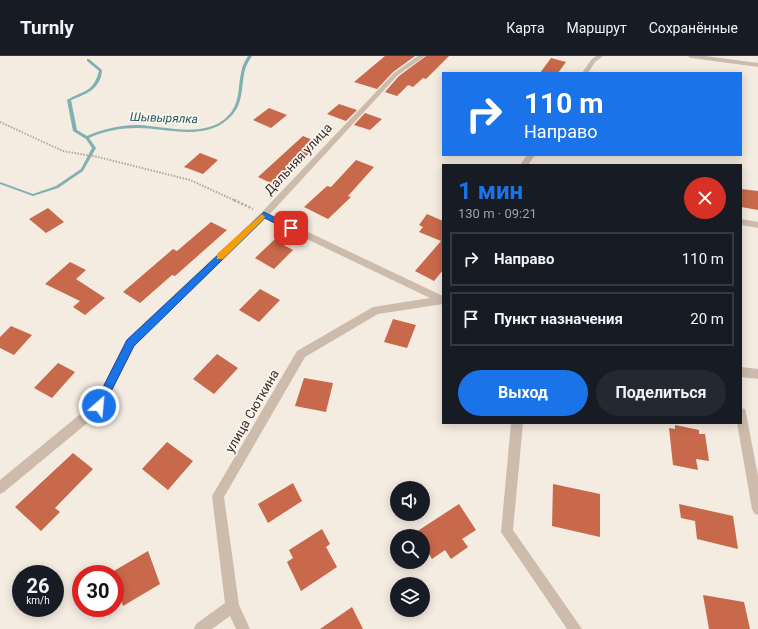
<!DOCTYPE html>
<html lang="ru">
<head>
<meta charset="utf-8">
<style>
	body { margin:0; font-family:Roboto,sans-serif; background:#242831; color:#f1f3f6; height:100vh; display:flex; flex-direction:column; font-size:15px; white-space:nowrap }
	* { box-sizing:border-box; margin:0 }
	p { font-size:13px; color:#9ea1a6 }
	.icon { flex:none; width:22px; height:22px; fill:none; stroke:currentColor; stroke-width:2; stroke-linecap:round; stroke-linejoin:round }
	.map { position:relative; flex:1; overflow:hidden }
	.panel { position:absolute; left:442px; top:108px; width:300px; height:260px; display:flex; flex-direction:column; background:#171b24; border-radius:0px; box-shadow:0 2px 10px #0003 }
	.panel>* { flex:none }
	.banner { position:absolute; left:442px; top:16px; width:300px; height:84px; border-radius:0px; box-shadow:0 2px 10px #0003; background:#1a73e8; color:#fff; overflow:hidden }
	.tools { position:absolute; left:390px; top:425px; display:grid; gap:8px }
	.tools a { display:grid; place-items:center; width:40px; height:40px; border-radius:50%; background:#171b24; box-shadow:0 2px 10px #0003; font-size:20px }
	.speed { position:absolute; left:12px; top:509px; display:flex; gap:8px; font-size:20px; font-weight:700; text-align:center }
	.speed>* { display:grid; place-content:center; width:52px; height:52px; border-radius:50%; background:#171b24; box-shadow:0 2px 10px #0003; line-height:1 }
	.speed small { font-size:10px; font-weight:400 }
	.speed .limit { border:6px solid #d22; background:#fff; color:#111 }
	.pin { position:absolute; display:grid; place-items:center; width:34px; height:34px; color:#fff; margin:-17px; border-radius:8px; box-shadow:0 2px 6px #0006 }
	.me { position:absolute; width:44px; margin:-22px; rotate:27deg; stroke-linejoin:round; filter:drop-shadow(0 0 3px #0008) }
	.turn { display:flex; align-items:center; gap:14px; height:84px; padding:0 16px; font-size:18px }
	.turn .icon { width:52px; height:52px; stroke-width:2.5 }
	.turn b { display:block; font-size:28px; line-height:34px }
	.round { display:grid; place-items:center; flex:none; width:42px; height:42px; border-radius:21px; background:#242831 }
	.overview { display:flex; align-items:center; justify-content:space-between; height:68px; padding:0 16px }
	h1 { font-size:24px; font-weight:700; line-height:30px; color:#1a73e8 }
	.action { display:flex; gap:8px; margin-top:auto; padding:8px 16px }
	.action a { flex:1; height:46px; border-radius:24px; background:#1a73e8; color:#fff; font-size:16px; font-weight:700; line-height:46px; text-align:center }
	.action a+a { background:#242831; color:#f1f3f6 }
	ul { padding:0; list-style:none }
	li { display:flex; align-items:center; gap:12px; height:54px; margin:0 8px 6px; padding:0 8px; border:2px solid #363941; border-radius:0px }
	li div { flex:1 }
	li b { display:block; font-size:15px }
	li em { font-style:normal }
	header { display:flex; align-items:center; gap:24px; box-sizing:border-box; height:56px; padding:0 20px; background:#171b24; border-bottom:1px solid #363941 }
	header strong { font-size:19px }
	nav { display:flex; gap:22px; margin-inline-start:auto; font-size:14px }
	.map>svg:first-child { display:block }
</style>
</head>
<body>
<header>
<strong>Turnly</strong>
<nav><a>Карта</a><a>Маршрут</a><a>Сохранённые</a></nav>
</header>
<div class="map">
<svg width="758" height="573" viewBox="0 0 758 573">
	<rect width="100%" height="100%" fill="#f4ebe1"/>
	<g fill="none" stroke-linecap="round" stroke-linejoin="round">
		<path fill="#7fb0b2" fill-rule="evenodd" d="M248,0H252C249,5 246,9 245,14C241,29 244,45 233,58C209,87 169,72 137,72C120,72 104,75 89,82L96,92L83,115L58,132L33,140L0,128V126L33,138L56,130L81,113L92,92L86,83L73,75L67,44C84,34 93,37 99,15L87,5V3H89L102,14C101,33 86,38 71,44L77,74L87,80C103,73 120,69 137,69C167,70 211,85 232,55C240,43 238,30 241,17C242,10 245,5 248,0Z"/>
	</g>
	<g fill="#c8694b">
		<path d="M385,0H415L393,16L377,33L354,26Z"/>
		<path d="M426,0H449L426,23L423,22L413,31L408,29L397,40L385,36L399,20Z"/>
		<path d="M551,2L566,6L558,17H540Z"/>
		<path d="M339,48L357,54L346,65L327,58Z"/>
		<path d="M269,52L287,59L271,72L253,64Z"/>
		<path d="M365,57L382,63L370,74L354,69Z"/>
		<path d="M303,80L320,87L275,129L258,121Z"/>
		<path d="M200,97L218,104L203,118L184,111Z"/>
		<path d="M356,104L374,111L348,140L351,141L328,163L304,151L327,130L331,131Z"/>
		<path d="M741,133L758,135V154L741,151Z"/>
		<path d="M48,152L64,166L46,177L29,163Z"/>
		<path d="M427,158L443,165V214L434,225L415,215L441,185L419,176L423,171L419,169Z"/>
		<path d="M211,166L227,174L175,220L172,219L140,247L123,236L173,193L177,195Z"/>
		<path d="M274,184L293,194L274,213L255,202Z"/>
		<path d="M70,206L86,214L76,223L105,242L85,259L73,251L80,245L45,228Z"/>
		<path d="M260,233L280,244L259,266L239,254Z"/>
		<path d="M393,263L416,269L407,292L384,286Z"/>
		<path d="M11,270L32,279L14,299L0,292V281Z"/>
		<path d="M217,298L238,312L214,338L193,323Z"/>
		<path d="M58,307L75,316L52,342L34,332Z"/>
		<path d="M304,322L333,327L326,356L295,350Z"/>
		<path d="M675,369L699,374V378H705L709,405L696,403L698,414L673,409L669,372L675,373Z"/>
		<path d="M167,386L193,405L168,434L142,413Z"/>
		<path d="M73,397L93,413L55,452L60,456L41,475L15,451Z"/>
		<path d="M293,427L302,445L268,467L258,448Z"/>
		<path d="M553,428L600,438V481L552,470Z"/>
		<path d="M459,448L476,474L462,483L468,491L451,503L445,494L432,503L423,488V480H419L416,476Z"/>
		<path d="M679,448L733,460L738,493L697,483L695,465L681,462Z"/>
		<path d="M322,473L330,488L326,491L337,511L301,535L287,506L293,502L289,494Z"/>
		<path d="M148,495L160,528L123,550L115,526V518L112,516Z"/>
		<path d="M703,539L744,546L750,573H709Z"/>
		<path d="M352,551L363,573H320Z"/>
	</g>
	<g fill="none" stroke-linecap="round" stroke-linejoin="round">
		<path stroke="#b9a596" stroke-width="2" stroke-dasharray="1.5 1.5" stroke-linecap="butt" d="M0,66L63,95L98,101L190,124L236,145"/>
		<path stroke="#b9a596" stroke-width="2.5" stroke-dasharray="2 2" stroke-linecap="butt" d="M234,144L253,153"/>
		<g fill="#cdbbac" fill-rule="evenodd">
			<path d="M418,0H425L398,19L270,158L443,240V248L378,258L305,301L224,441L239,549L250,573H236L230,560L212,573H194L196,568L225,547L212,440L297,295L373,251L430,242L265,163L134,290L103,354L4,436L0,438V424L95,346L126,284L261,157L394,17Z"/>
			<path d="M596,0H603L595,6L588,17H582L591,4Z"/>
			<path d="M688,0H705L758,7V11L691,2Z"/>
			<path d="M527,99H535L528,109H520Z"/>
			<path d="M741,163L758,166V172L741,169Z"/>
			<path d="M741,311L758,313V323L741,321Z"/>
			<path d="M741,352L745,353L746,357L758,420V459L754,457L752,453L737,367H741Z"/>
			<path d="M511,367H523L513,474L582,573H567L501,476Z"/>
		</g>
	</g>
	<path fill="#1a73e8" stroke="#114b97" d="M264,156L295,172L294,174H288L265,162L134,290L102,353H95L94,350L95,347L127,284Z"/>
	<path fill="#f59e0b" d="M262,158L265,161L264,163L223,203H217V198Z"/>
	<g text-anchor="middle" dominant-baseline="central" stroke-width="3.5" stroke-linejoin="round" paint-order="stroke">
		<g font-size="12" font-style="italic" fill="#1f5a5e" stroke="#fbf5ee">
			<text transform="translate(164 62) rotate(2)">Шывырялка</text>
		</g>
		<g font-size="13" fill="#3b302b" stroke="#fbf5ee">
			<text transform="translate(298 103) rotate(-47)">Дальняя улица</text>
			<text transform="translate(252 355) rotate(-60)">улица Сюткина</text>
		</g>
	</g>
</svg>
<div class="tools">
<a><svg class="icon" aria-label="sound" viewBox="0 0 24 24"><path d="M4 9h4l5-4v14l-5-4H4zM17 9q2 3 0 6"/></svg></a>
<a><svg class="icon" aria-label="search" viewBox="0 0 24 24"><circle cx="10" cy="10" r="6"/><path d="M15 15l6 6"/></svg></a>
<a><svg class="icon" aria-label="layers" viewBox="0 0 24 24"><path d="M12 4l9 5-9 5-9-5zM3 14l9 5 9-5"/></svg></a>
</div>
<div class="speed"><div>26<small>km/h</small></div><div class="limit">30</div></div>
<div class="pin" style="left:291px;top:172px;background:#d93025"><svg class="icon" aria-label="arrive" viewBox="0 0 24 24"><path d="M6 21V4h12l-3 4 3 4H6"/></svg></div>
<svg class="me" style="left:99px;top:350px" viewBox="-20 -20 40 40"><circle r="17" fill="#1a73e8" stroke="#fff" stroke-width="3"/><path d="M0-11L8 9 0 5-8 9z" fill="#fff"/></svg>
<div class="banner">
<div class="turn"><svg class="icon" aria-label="right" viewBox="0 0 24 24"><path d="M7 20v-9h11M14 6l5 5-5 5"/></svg><div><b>110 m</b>Направо</div></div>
</div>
<section class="panel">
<div class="overview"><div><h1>1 мин</h1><p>130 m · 09:21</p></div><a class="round" style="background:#d93025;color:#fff"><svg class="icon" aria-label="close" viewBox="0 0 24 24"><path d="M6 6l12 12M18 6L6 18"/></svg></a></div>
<ul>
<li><svg class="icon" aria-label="right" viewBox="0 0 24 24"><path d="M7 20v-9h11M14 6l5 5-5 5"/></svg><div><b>Направо</b></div><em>110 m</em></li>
<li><svg class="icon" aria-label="arrive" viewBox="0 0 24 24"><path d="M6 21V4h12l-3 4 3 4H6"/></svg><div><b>Пункт назначения</b></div><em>20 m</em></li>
</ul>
<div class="action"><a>Выход</a><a>Поделиться</a></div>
</section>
</div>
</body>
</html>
